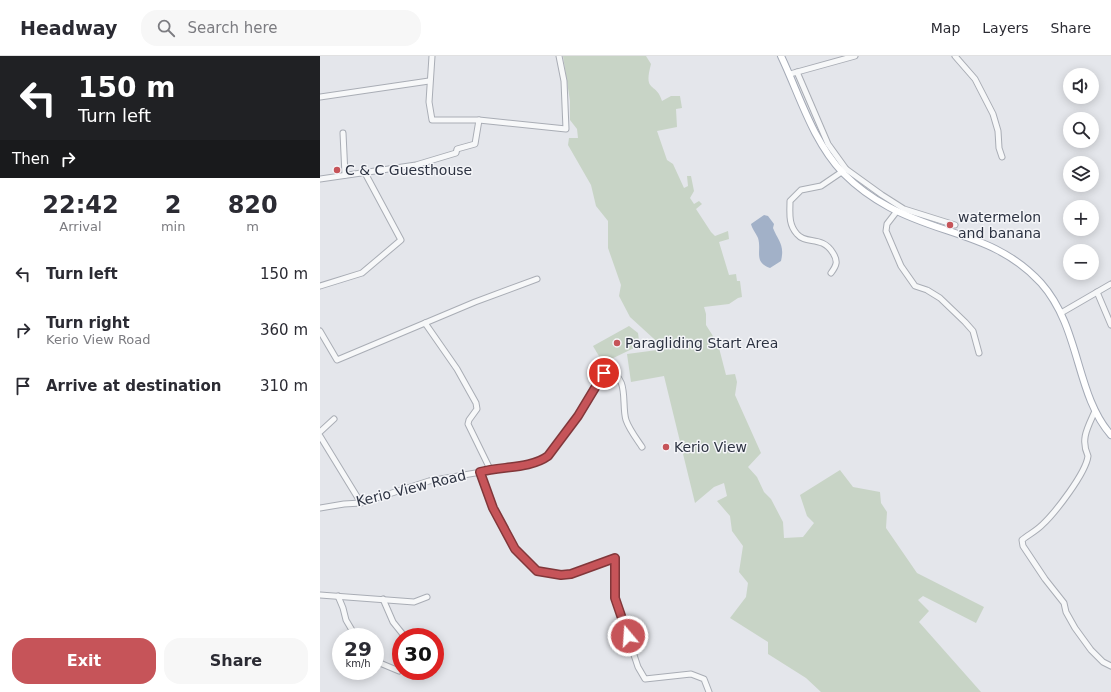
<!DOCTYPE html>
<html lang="en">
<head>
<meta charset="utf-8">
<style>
	body { margin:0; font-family:"DejaVu Sans",sans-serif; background:#f7f7f7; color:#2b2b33; height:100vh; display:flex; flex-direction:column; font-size:15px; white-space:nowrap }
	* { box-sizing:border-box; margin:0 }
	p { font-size:13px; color:#7c7c81 }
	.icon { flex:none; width:22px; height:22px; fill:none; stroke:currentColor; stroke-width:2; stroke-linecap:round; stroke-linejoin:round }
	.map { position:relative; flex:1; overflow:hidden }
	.side { display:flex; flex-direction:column; background:#fff; width:320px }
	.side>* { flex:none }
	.guide { background:#202124; color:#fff; overflow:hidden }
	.controls { position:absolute; left:743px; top:12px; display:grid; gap:8px }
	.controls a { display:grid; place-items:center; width:36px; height:36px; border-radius:50%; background:#fff; box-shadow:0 2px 10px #0003; font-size:20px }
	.speed { position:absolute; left:12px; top:572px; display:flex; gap:8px; font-size:20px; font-weight:700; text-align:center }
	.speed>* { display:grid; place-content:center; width:52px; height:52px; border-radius:50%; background:#fff; box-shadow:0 2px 10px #0003; line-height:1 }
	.speed small { font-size:10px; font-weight:400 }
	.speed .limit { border:6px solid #d22; background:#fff; color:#111 }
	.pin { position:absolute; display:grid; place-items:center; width:34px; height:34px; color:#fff; margin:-17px; border:2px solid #fff; border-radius:50%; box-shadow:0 1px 4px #0007 }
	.me { position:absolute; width:44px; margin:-22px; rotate:342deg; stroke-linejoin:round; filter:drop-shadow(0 0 3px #0008) }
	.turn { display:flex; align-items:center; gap:14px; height:84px; padding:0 12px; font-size:18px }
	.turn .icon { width:52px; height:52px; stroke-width:2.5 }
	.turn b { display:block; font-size:28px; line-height:34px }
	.then { display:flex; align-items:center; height:38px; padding:0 12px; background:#0003; gap:8px; font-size:15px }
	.eta { display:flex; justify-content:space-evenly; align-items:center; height:68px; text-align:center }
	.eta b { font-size:24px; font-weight:700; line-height:28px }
	.action { display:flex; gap:8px; margin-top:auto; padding:8px 12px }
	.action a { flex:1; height:46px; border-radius:16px; background:#c65459; color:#fff; font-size:16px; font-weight:700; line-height:46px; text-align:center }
	.action a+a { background:#f7f7f7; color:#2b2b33 }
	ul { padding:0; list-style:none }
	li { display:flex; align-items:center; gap:12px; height:56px; padding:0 12px }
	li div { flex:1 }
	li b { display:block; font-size:15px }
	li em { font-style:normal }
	header { display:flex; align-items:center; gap:24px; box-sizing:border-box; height:56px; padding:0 20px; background:#fff; border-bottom:1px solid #e1e1e2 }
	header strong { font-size:19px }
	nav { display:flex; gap:22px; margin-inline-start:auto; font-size:14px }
	.search { width:280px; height:36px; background:#f7f7f7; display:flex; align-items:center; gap:10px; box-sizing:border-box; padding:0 14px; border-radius:16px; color:#7c7c81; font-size:15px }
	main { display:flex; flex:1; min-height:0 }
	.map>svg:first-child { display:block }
</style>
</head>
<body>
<header>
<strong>Headway</strong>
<div class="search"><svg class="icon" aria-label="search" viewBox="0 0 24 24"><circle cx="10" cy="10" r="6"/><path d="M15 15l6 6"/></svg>Search here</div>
<nav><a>Map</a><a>Layers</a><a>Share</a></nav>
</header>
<main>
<section class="side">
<div class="guide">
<div class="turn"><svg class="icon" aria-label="left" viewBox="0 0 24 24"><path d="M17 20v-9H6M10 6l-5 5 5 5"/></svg><div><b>150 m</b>Turn left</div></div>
<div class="then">Then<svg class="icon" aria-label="right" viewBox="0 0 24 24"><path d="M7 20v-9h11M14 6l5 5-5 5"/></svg></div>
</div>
<div class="eta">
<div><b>22:42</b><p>Arrival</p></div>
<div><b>2</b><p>min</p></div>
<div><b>820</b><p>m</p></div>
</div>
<ul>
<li><svg class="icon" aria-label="left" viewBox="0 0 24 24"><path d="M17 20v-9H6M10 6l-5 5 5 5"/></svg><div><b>Turn left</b></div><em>150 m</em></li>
<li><svg class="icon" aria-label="right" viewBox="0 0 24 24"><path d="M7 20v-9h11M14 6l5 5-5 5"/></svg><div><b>Turn right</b><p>Kerio View Road</p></div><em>360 m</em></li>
<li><svg class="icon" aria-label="arrive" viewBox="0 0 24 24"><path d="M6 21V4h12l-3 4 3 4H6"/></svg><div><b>Arrive at destination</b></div><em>310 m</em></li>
</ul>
<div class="action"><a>Exit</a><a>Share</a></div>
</section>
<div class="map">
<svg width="791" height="636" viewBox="0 0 791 636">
	<rect width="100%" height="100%" fill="#e4e6eb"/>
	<g fill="#c8d4c6">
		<path d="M243,0H326L331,8C323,38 336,25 342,45L351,40H360L362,52L356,53L357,71L337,75L347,104L353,108L364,132L368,130L367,120H371L374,135L370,142L374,148L379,145L382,148L376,153L391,176L395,180L408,175L409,183L399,186L409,219L416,218L417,225H420L422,241L418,242L409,248L384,251L386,258V269L398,288L406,319L415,318L417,326L415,339L441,397L428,411L437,421L444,436L451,443L463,466L464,482L483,481L494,467L487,460L480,439L520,414L533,431L560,436L561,447L567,456L566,472L597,517L664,551L656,567L603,540L598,544L609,555L599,566L661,636H501L486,622L448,598V586L410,562L426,541L428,527L419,516L423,490L412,475L410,460L397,445L407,440L404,427L394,431L375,447L344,320L311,326L307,298L345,293L310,261L299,240L301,229L288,192V165L276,150L271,129L248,89L249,82H258L257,73L250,64V45Z"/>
		<path d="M309,270L318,277L319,284L314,292L283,307L273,290Z"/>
	</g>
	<path fill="#a2b1c8" d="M444,159L448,160L454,168L453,172C458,185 465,188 461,205L450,212C433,206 442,195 438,182C436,177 432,173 431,168Z"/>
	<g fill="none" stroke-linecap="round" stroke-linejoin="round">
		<defs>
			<g id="minor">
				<path d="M112,0L109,46L112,64H159L246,73L244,25L239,0"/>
				<path d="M635,0L655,23L673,58L678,75L679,92L682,101"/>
				<path d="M477,16L508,88L526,113"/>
				<path d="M470,18L535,0"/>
				<path d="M0,41L109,25"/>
				<path d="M23,77L25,119"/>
				<path d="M0,123L96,109L136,97L137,93L155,88L159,64"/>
				<path d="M577,155L567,168L566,175L581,210L595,230L607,234L620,242L645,266L653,275L659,297"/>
				<path d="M511,217C517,209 518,205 513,197C502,179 486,189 477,178C468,168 470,157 470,145L481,134L501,130L526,113L562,139L584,153L635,169"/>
				<path d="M0,230L42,217L81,184L45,117"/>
				<path d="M777,236L791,269"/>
				<path d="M741,257L791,228"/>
				<path d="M105,267L137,313L156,347L157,353L149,364L148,368L170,413"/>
				<path d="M0,275L17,304L155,246L217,223"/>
				<path d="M775,355C768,371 760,383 768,400C766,417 735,457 722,469C716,475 708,479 702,484L703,490L725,523L744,547L746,556L755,572L771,594L783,606L791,610"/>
				<path d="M0,376L14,363"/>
				<path d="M0,380L41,447"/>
				<path d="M160,416L173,452L195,493L217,515L241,519L251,518L295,502V542L318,611L325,623L371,618L384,623L389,636"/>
				<path d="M0,452L24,448L41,447L109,425L207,408L224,403L228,400L258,360L279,323L287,316C310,319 301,348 306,364C309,373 316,382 322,391"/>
				<path d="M0,539L94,546L107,541"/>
				<path d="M18,540L23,552L26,564L36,581"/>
				<path d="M63,543L73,566L85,581"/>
				<path d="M55,605L79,615"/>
			</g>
			<path id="major" d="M461,0C480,40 492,84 523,117C536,130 552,142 569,151C622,180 676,178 721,227C761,272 755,338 791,379"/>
		</defs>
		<use href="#minor" stroke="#a9adb5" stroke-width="7"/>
		<use href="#major" stroke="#a4aab6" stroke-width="8"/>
		<use href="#minor" stroke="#f7f8f9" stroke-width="5"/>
		<use href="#major" stroke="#fff" stroke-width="6"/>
	</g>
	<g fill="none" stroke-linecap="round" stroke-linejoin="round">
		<defs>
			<path id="route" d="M284,317L258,360L228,400C210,413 182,410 160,416L173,452L195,493L217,515L241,519L251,518L295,502V542L308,580"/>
		</defs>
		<use href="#route" stroke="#81373a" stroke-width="10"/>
		<use href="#route" stroke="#c65459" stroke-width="7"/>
	</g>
	<g fill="#c65459" stroke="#f4f5f8" stroke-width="1.5">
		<circle cx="17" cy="114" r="4"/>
		<circle cx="630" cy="169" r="4"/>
		<circle cx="297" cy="287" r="4"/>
		<circle cx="346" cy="391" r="4"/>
	</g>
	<g text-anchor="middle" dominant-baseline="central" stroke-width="3" stroke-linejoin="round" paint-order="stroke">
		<g font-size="14" fill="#2d3342" stroke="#f4f5f8" text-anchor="start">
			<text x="25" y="114">C &amp; C Guesthouse</text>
			<text x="638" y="161">watermelon<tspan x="638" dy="16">and banana</tspan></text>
			<text x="305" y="287">Paragliding Start Area</text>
			<text x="354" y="391">Kerio View</text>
		</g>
		<g font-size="14" fill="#2d3342" stroke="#f4f5f8">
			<text transform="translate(91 432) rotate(-14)">Kerio View Road</text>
		</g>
	</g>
</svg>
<div class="controls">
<a><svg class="icon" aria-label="sound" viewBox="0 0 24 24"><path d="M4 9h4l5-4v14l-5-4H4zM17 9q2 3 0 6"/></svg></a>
<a><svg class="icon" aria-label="search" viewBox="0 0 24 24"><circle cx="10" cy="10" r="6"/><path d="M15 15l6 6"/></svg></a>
<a><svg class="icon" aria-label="layers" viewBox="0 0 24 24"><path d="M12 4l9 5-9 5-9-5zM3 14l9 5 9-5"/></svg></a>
<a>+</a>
<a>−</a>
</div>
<div class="speed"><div>29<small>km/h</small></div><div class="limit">30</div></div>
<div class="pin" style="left:284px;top:317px;background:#d93025"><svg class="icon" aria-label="arrive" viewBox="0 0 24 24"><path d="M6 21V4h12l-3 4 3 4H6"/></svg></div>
<svg class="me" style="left:308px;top:580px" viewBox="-20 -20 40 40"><circle r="17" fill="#c65459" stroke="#fff" stroke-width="3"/><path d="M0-11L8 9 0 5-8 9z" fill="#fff"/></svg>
</div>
</main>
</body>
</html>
